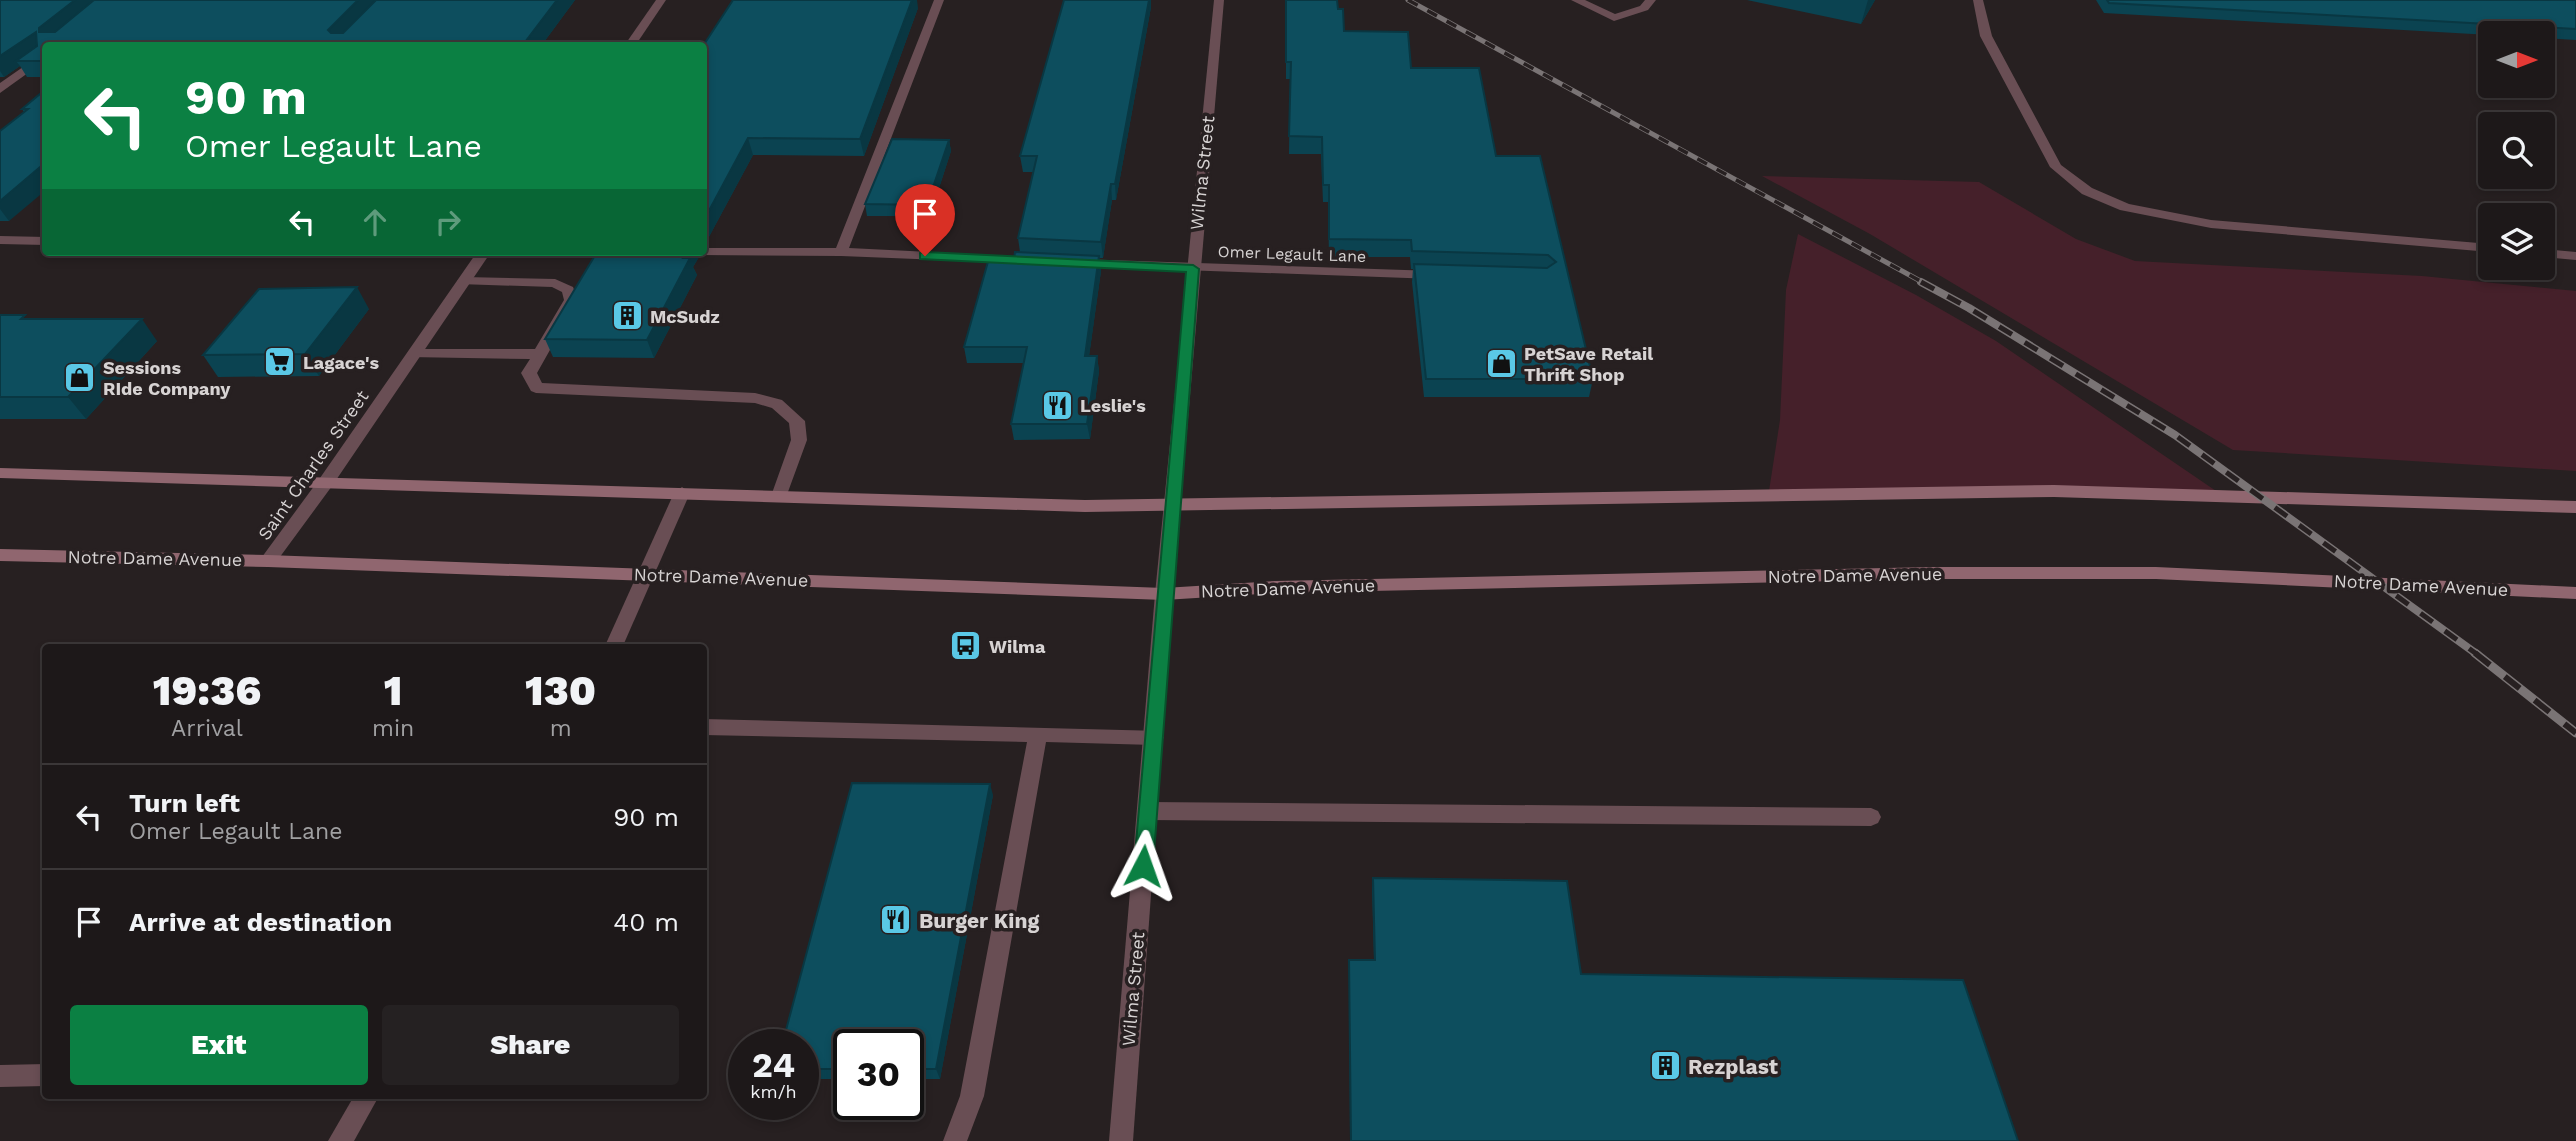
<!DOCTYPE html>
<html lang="en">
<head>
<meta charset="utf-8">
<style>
	body { margin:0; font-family:"Work Sans",sans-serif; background:#252122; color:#f1f3f6; height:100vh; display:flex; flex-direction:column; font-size:26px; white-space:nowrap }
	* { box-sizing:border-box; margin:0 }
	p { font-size:23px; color:#a0a0a2 }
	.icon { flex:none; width:38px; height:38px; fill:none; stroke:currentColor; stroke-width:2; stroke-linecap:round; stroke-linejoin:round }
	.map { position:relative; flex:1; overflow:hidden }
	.details { position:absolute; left:42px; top:644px; width:665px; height:455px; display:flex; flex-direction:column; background:#1d1819; border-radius:7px; box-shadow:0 4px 10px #0003,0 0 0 2px #3b3738 }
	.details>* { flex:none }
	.top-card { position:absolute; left:42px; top:42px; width:665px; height:214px; border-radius:7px; box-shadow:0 4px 10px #0003,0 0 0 2px #3b3738; background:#0b8043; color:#fff; overflow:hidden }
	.needle { width:46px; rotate:90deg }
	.buttons { position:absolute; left:2478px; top:21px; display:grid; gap:14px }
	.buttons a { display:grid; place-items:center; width:77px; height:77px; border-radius:7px; background:#1d1819; box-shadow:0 4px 10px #0003,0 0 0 2px #3b3738; font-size:35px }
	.speed { position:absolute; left:728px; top:1029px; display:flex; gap:14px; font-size:35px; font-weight:700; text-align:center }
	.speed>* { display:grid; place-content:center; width:91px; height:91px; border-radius:50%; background:#1d1819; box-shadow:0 4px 10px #0003,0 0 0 2px #3b3738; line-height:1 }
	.speed small { font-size:18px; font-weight:400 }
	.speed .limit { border:4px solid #111; border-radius:10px; background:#fff; color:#111 }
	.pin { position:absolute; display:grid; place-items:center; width:60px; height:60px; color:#fff; margin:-72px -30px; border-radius:50% 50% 50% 0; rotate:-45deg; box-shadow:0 0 7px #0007 }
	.pin .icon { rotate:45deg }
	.me { position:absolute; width:77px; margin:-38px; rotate:4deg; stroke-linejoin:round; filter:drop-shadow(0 0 5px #0008) }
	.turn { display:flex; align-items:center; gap:24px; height:147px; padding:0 28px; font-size:32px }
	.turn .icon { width:91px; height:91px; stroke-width:2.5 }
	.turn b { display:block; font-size:49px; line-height:60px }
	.lanes { display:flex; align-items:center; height:66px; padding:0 28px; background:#0003; justify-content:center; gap:35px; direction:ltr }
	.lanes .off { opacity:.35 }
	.eta { display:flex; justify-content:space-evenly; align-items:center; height:119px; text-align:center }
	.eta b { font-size:42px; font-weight:800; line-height:49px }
	.action { display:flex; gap:14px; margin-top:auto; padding:14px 28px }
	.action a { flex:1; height:80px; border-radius:7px; background:#0b8043; color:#fff; font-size:28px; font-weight:800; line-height:80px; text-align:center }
	.action a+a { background:#252122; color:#f1f3f6 }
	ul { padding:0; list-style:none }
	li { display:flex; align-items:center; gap:21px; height:105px; padding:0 28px; border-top:2px solid #3b3738 }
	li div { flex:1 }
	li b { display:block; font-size:26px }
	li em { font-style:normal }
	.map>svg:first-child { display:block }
</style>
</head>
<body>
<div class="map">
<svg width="2576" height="1141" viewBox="0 0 2576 1141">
	<rect width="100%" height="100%" fill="#272021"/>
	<g fill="#45202a">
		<path d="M1762,176L1979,182L2076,239L2135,261L2422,276L2576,291V471L2233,450L1870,234Z"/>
		<path d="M1798,234L1916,295L1996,341L2219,493L1769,491L1780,420L1786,290Z"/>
	</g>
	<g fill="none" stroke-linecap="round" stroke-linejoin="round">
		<g fill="#694e54" fill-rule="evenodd">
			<path d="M934,0H944L849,248L1011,256L1018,260L1016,263L841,256L699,255L697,252H704V248H836Z"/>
			<path d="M1571,0H1585L1615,14L1640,6L1645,0H1656L1648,10L1614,21Z"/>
			<path d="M1973,0H1983L1992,36L2061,165L2092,188L2129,204L2211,220L2490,244V252L2211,228L2120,210L2082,194L2050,167L1980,36Z"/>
			<path d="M0,236L46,237V245L0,244Z"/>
			<path d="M2543,249L2576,252V260L2543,257Z"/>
			<path d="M1078,259L1435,271L1442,275L1435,279L1073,266V260Z"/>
			<path d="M464,277L555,279L573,287L578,300L537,373L542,383L755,393L782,400L805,421L807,440L785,500L779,502L771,496L791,440L789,423L772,408L755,403L536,393L531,391L521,373L530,359L409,357L407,354L409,351L414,349H535L564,300L562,292L552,287L459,284L457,281Z"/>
			<path d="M682,487L690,493L622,648H604L674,493Z"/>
			<path d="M704,719L1161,731L1164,737L1161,743L1154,745L1046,742L984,1096L967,1141H943L960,1096L1027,742L704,735Z"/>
			<path d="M1147,802L1871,808L1878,811L1881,817L1878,823L1871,826L1147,820L1140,817L1137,811L1140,805Z"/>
			<path d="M46,1064V1086L0,1087V1065Z"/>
			<path d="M354,1096H379L354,1141H328Z"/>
		</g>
		<g fill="#694e54" fill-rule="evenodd">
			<path d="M656,0H666L635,46H624Z"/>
			<path d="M46,51V60L0,93V83Z"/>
			<path d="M477,252H491L332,486L274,565H262L259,561L262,557L320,478Z"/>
			<path d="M1164,588L1170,589L1173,594L1133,1141H1109L1155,594L1158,589Z"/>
		</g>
		<path fill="#694e54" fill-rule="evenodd" d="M1214,0H1224L1173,594L1170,599H1158L1155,594Z"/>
		<g fill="#90666f" fill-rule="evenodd">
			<path d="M0,468L1085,500L2054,485L2576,501V513L2054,497L1085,512L0,478Z"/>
			<path d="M0,549L268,555L1164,588L1275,581L1934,567H2156L2576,587V599L2156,579H1934L1275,593L1164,600L268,567L0,561Z"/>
		</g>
		<defs>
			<path id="rail-far2" d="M1408,0L1924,283"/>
			<path id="rail-far1" d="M1921,282L1969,308L2175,435L2478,655"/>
			<path id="rail" d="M2475,653L2576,733"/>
		</defs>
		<use href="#rail-far2" stroke="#7a7475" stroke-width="5"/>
		<use href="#rail-far1" stroke="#7a7475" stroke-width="8"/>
		<use href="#rail" stroke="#7a7475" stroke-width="9"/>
		<use href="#rail-far2" stroke="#272021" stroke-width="3.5" stroke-dasharray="11" stroke-linecap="butt"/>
		<use href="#rail-far1" stroke="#272021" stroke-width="5" stroke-dasharray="15" stroke-linecap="butt"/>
		<use href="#rail" stroke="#272021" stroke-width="6" stroke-dasharray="19" stroke-linecap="butt"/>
	</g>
	<g fill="#0b4351">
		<path d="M0,0H575L541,46H46V77H27L20,66L4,77H0Z"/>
		<path d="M1149,0H1151V7L1116,200H1112L1103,258H1099L1101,271L1089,356H1097L1099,371L1090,439L1014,440L1011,424L1024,363H967L964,347L1014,259L1020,252L1018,238L1034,172H1023L1020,156Z"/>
		<path d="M1286,0L1338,9L1344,31L1411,68L1496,156H1540L1593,379L1589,397H1424L1412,282L1413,269H1411L1410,257H1329L1328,202H1323L1321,154H1289L1290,79H1286Z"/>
		<path d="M1747,0H1875L1861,24Z"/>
		<path d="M2096,0H2576V40L2543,38V33H2490V35L2104,13Z"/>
		<path d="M918,8L864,156L753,155L704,246L703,46Z"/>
		<path d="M46,89L9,221H0V131L24,112L22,109Z"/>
		<path d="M949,140L951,151L930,216H867L865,204Z"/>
		<path d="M597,252H697L699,257L693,267L697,275L654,358L553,357L545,339Z"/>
		<path d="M369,309L319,376L218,377L203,355Z"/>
		<path d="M0,315L28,319L157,341L86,419H0Z"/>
		<path d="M993,795L940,1079H908V1045H849V1079H803V1045Z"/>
		<path d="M1373,878L1581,974L2018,1141H1350L1349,960H1374L1372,889Z"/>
	</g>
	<g fill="#093742">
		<path d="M75,0H105L49,44L39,32V28Z"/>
		<path d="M358,0H380L337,46L328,30Z"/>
		<path d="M557,0H575L541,46H522Z"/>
		<path d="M912,0H917L918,8L864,156L860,139Z"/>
		<path d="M1149,0H1151V7L1116,200L1115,184Z"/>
		<path d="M1868,0H1875L1861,24Z"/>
		<path d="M36,32L46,47L16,61L20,66L4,77L0,71V56Z"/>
		<path d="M748,138L753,155L704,246V220Z"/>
		<path d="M949,140L951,151L930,216L927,205Z"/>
		<path d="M46,162V190L9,221L0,209V201Z"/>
		<path d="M1111,184L1112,200L1103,258L1101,242Z"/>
		<path d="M686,252H697L699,257L693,267L697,275L654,358L647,340Z"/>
		<path d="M1099,256L1101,271L1087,371L1085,356Z"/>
		<path d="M357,287L369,309L319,376L305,354Z"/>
		<path d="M142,319L157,341L86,419L68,397Z"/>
		<path d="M1097,356L1099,371L1090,439L1087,424Z"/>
		<path d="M990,784L993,795L940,1079L936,1069Z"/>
	</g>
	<g fill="#0d4e5e" stroke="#093742" stroke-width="2">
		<path d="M0,0H75L39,28V32H55L94,0H358L328,30L331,33H343L376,0H557L522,46H46V61H16L37,46L36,32L0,56Z"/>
		<path d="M733,0H912L860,139L748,138L704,220V67L706,63H704L703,46Z"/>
		<path d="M1064,0H1149L1115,184H1111L1101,242L1018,238L1037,156H1020Z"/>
		<path d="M1286,0H1337L1338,9H1343L1344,31L1408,32L1411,68H1479L1496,156H1540L1593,379H1426L1414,264L1547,268L1556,262L1548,255L1412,251L1411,240L1329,239V185H1323L1322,137L1289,136L1291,62H1286Z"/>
		<path d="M2107,0H2576V29L2109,3Z"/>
		<path d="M46,89V162L0,201V131L28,109H22Z"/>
		<path d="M892,139L949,140L927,205L865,204Z"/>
		<path d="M597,252H686L683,258H690L647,340L545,339Z"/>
		<path d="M1015,252L1099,256L1085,356H1097L1087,424H1011L1027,347H964L989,258L1014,259Z"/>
		<path d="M357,287L305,354L203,355L259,289Z"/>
		<path d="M0,315H25L21,319H142L68,397H0Z"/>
		<path d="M852,783L990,784L936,1069H908V1045H849V1069H803V1045H782Z"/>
		<path d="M1373,878L1567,881L1581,974L1963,980L2018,1141H1351L1349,960H1375Z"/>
	</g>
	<path fill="#0b8043" stroke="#07532c" stroke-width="2" d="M925,252L1193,265L1199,269L1153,866L1150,872L1143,875L1136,872L1134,866L1186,272L920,259V253Z"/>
	<defs>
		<symbol id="building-square" viewBox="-11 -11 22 22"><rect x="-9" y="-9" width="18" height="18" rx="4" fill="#5ac8e6" stroke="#272021"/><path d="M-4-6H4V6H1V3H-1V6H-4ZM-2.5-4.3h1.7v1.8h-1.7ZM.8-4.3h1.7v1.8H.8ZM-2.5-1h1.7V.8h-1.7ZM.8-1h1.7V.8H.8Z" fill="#111"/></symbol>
		<symbol id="supermarket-square" viewBox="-11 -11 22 22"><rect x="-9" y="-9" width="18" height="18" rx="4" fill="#5ac8e6" stroke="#272021"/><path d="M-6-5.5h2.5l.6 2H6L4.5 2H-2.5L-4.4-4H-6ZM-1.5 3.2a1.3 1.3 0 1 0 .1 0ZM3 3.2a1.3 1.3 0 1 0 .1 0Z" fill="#111"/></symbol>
		<symbol id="shop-square" viewBox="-11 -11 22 22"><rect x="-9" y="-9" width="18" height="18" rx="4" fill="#5ac8e6" stroke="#272021"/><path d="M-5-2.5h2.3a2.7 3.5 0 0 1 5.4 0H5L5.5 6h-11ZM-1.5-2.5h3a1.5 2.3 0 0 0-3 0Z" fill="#111"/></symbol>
		<symbol id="restaurant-square" viewBox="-11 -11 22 22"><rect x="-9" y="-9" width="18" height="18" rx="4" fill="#5ac8e6" stroke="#272021"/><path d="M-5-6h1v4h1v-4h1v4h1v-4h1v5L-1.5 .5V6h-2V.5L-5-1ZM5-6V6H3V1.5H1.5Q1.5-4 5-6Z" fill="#111"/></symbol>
		<symbol id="bus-square" viewBox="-11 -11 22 22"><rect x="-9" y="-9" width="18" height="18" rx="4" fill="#5ac8e6" stroke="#272021"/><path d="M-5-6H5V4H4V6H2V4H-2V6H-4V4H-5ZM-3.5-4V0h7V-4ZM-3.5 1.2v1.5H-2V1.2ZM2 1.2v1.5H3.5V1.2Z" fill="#111"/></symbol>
	</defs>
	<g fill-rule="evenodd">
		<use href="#building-square" x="610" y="298" width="35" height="35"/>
		<use href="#supermarket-square" x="262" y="344" width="35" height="35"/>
		<use href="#shop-square" x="1484" y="346" width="35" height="35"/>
		<use href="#shop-square" x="62" y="360" width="35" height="35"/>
		<use href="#restaurant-square" x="1040" y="388" width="35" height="35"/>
		<use href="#bus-square" x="948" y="628" width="35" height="35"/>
		<use href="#restaurant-square" x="878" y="902" width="35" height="35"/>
		<use href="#building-square" x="1648" y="1048" width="35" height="35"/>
	</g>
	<g text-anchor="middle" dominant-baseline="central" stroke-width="7" stroke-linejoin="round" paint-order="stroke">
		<g font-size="16" fill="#d7d3d3" stroke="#272021">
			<text transform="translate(1292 254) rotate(2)">Omer Legault Lane</text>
		</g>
		<g font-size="18" fill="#d7d3d3" stroke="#272021">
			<text transform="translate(1202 173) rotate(-84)">Wilma Street</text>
			<text transform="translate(313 465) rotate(-55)">Saint Charles Street</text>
			<text transform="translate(155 558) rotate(1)">Notre Dame Avenue</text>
			<text transform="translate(1855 575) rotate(-1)">Notre Dame Avenue</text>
			<text transform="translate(721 577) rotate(2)">Notre Dame Avenue</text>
			<text transform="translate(2421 585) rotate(3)">Notre Dame Avenue</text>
			<text transform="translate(1288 588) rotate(-2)">Notre Dame Avenue</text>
			<text transform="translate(1133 989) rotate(-85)">Wilma Street</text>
		</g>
		<g font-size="18" font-weight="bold" fill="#d7d3d3" stroke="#272021" text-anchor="start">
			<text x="650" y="316">McSudz</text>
			<text x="1524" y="353">PetSave Retail<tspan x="1524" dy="21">Thrift Shop</tspan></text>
			<text x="303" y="362">Lagace's</text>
			<text x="103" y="367">Sessions<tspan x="103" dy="21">RIde Company</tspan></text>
			<text x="1080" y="405">Leslie's</text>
			<text x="989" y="646">Wilma</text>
		</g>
		<g font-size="21" font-weight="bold" fill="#d7d3d3" stroke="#272021" text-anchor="start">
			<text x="919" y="920">Burger King</text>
			<text x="1688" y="1066">Rezplast</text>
		</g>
	</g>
</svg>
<div class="buttons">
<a><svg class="needle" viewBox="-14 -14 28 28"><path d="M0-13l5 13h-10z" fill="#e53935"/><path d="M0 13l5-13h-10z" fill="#a0a0a2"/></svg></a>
<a><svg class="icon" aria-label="search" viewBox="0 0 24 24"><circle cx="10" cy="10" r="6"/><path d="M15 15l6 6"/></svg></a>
<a><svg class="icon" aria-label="layers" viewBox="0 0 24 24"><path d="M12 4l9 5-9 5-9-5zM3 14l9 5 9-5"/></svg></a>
</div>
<div class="speed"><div>24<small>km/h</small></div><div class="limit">30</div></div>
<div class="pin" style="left:925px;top:256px;background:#d93025"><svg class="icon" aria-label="arrive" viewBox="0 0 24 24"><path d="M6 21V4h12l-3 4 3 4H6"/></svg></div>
<svg class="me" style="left:1143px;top:866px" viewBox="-20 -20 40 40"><path d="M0-17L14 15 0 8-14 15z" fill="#0b8043" stroke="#fff" stroke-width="4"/></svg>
<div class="top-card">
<div class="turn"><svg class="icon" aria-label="left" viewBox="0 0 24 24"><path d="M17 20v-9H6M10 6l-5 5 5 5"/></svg><div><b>90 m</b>Omer Legault Lane</div></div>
<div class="lanes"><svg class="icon" aria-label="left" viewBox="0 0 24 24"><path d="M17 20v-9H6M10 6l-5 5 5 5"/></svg><svg class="icon off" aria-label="ahead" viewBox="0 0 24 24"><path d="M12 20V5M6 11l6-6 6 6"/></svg><svg class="icon off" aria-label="right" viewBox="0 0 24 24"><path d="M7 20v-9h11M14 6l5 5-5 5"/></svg></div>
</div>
<section class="details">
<div class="eta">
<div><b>19:36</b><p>Arrival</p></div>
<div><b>1</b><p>min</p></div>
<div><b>130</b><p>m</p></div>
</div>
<ul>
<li><svg class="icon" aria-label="left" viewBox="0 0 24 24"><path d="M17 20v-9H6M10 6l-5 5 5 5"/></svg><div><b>Turn left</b><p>Omer Legault Lane</p></div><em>90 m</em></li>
<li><svg class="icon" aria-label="arrive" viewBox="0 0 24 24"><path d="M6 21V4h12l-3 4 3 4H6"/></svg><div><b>Arrive at destination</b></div><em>40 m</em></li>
</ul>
<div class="action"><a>Exit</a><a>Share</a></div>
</section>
</div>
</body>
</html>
